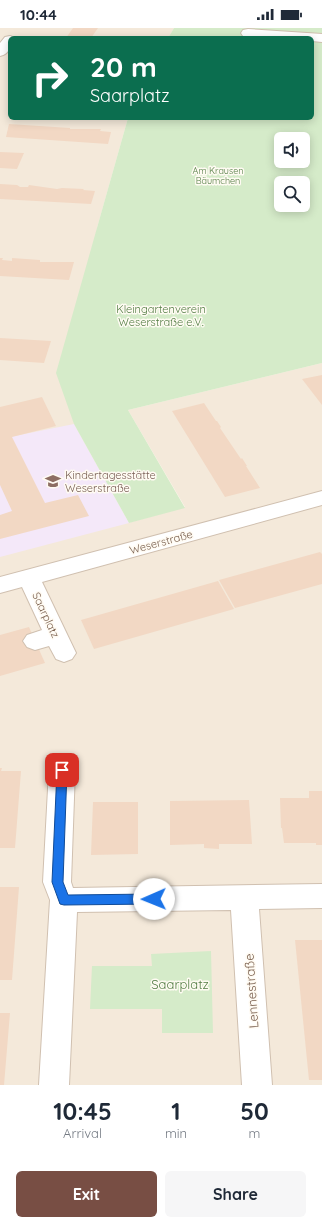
<!DOCTYPE html>
<html lang="en">
<head>
<meta charset="utf-8">
<style>
	body { margin:0; font-family:Quicksand,sans-serif; background:#f6f6f7; color:#1f2937; height:100vh; display:flex; flex-direction:column; font-size:15px; white-space:nowrap }
	* { box-sizing:border-box; margin:0 }
	p { font-size:13px; color:#747a83 }
	.icon { flex:none; width:22px; height:22px; fill:none; stroke:currentColor; stroke-width:2; stroke-linecap:round; stroke-linejoin:round }
	.map { position:relative; height:1057px; overflow:hidden }
	.sheet { display:flex; flex-direction:column; background:#fff; flex:1 }
	.sheet>* { flex:none }
	.hud { position:absolute; left:8px; top:8px; width:306px; height:84px; border-radius:6px; box-shadow:0 2px 10px #0003; background:#0b6e4f; color:#fff; overflow:hidden }
	.tools { position:absolute; left:274px; top:104px; display:grid; gap:8px }
	.tools a { display:grid; place-items:center; width:36px; height:36px; border-radius:6px; background:#fff; box-shadow:0 2px 10px #0003; font-size:20px }
	.pin { position:absolute; display:grid; place-items:center; width:34px; height:34px; color:#fff; margin:-17px; border-radius:8px; box-shadow:0 2px 6px #0006 }
	.me { position:absolute; width:44px; margin:-22px; rotate:269deg; stroke-linejoin:round; filter:drop-shadow(0 0 3px #0008) }
	.turn { display:flex; align-items:center; gap:14px; height:84px; padding:0 16px; font-size:18px }
	.turn .icon { width:52px; height:52px; stroke-width:2.5 }
	.turn b { display:block; font-size:28px; line-height:34px }
	.eta { display:flex; justify-content:space-evenly; align-items:center; height:68px; text-align:center }
	.eta b { font-size:24px; font-weight:700; line-height:28px }
	.primary-button { display:flex; gap:8px; margin-top:auto; padding:8px 16px }
	.primary-button a { flex:1; height:46px; border-radius:6px; background:#784e44; color:#fff; font-size:16px; font-weight:700; line-height:46px; text-align:center }
	.primary-button a+a { background:#f6f6f7; color:#1f2937 }
	.status { display:flex; justify-content:space-between; align-items:center; height:28px; padding:0 20px; background:#fff; direction:ltr }
	.status svg { height:11px; fill:currentColor }
	.map>svg:first-child { display:block }
</style>
</head>
<body>
<div class="status"><b>10:44</b><svg viewBox="0 0 49 12"><path d="M0 12V9h3v3zM5 12V6h3v6zM10 12V3h3v9zM15 12V0h3v12zM26 1h20v11H26zM47 4h2v5h-2z"/></svg></div>
<div class="map">
<svg width="322" height="1057" viewBox="0 0 322 1057">
	<rect width="100%" height="100%" fill="#fdf7ec"/>
	<path fill="#f4e9da" d="M0,0H174L168,10H10V90H128L97,200L74,396L128,495L185,479L128,382L322,335V1057H0Z"/>
	<path fill="#f4e8f9" d="M74,396L129,495L0,529V411Z"/>
	<g fill="#d5ebc9" fill-rule="evenodd">
		<path d="M174,0H322V335L128,382L185,480L129,495L74,396L56,345L128,90H312V10H168ZM281,111H303V133H281ZM281,155H303V177H281Z"/>
		<path d="M211,923L213,1005H162V981H90L92,938H152L151,926Z"/>
	</g>
	<g fill="#f2d8c4">
		<path d="M73,0H98L91,10H66Z"/>
		<path d="M9,96L70,100V101H101L100,103L111,104L108,116L6,109Z"/>
		<path d="M0,124L24,125L17,141L0,140Z"/>
		<path d="M0,156L17,157L20,159H28L29,157L57,161L62,160L84,161L83,162L95,163L91,176L0,171Z"/>
		<path d="M0,230H3L2,232L12,233V230L40,232V234H74L69,252L0,248Z"/>
		<path d="M0,310L51,313L44,335L0,332Z"/>
		<path d="M322,347V377L302,351Z"/>
		<path d="M42,369L56,398L12,409L45,475L78,467L89,488L0,511V487L12,483L0,457V379Z"/>
		<path d="M204,375L216,393H217L221,399L220,400L241,431L242,430L247,438H246L260,460L225,469L172,383Z"/>
		<path d="M320,524L322,526V556L235,580L219,552Z"/>
		<path d="M218,553L234,581L94,621L81,592Z"/>
		<path d="M29,599L45,635L0,648V607Z"/>
		<path d="M0,740H2L1,743H21L15,820H0Z"/>
		<path d="M309,763H322V817H316V815H284L282,800H281L280,770H309Z"/>
		<path d="M249,772L252,816H219V821L204,820V816L170,817V773Z"/>
		<path d="M93,774H138V826L91,827Z"/>
		<path d="M0,859H19L12,952H0Z"/>
		<path d="M295,912H322V1052H309Z"/>
		<path d="M0,985H10L4,1057H0Z"/>
	</g>
	<g fill="none" stroke-linecap="round" stroke-linejoin="round">
		<defs>
			<g id="minor">
				<path d="M248,1L322,6V14L312,13V10H263L243,8L241,5L243,2Z"/>
				<path d="M10,8L15,10H10C10,19 10,26 0,28V15L5,9Z"/>
				<path d="M322,463V477L42,554L76,625L72,631L64,634L56,631L49,618L35,622L27,619L23,613L27,607L42,602L22,559L0,565V549Z"/>
				<path d="M62,732L71,735L75,742L71,854L73,860L322,856V880L259,881L272,1057H242L231,882L77,884L69,1057H39L50,872L43,854L49,742L53,735Z"/>
			</g>
		</defs>
		<use href="#minor" stroke="#d0c0b0" stroke-width="2"/>
		<use href="#minor" fill="#fff" fill-rule="evenodd"/>
	</g>
	<path fill="#1a73e8" stroke="#114b97" d="M62,738L66,739L67,742L63,854L68,867L154,866L158,867L160,871L158,874L154,876L64,877L60,876L52,854L57,742L58,739Z"/>
	<defs>
		<symbol id="school-bare" viewBox="-9 -9 18 18"><path d="M0-5L7-2L0 1L-7-2ZM-4 1L0 2.5L4 1V4Q0 6-4 4Z" fill="#8d6e63" stroke="#fffbf3" stroke-width="2.5" paint-order="stroke"/></symbol>
	</defs>
	<g fill-rule="evenodd">
		<use href="#school-bare" x="42" y="442" width="22" height="22"/>
	</g>
	<g text-anchor="middle" dominant-baseline="central" stroke-width="3" stroke-linejoin="round" paint-order="stroke">
		<g font-size="9" fill="#547e45" stroke="#fffbf3">
			<text x="218" y="142">Am Krausen<tspan x="218" dy="10">Bäumchen</tspan></text>
		</g>
		<g font-size="11" fill="#547e45" stroke="#fffbf3">
			<text x="161" y="281">Kleingartenverein<tspan x="161" dy="13">Weserstraße e.V.</tspan></text>
		</g>
		<g font-size="11" fill="#785e54" stroke="#fffbf3" text-anchor="start">
			<text x="65" y="447">Kindertagesstätte<tspan x="65" dy="13">Weserstraße</tspan></text>
		</g>
		<g font-size="11" fill="#795f4e" stroke="#fffbf3">
			<text transform="translate(161 514) rotate(-15)">Weserstraße</text>
			<text transform="translate(46 587) rotate(65)">Saarplatz</text>
		</g>
		<g font-size="13" fill="#547e45" stroke="#fffbf3">
			<text x="180" y="956">Saarplatz</text>
		</g>
		<g font-size="13" fill="#795f4e" stroke="#fffbf3">
			<text transform="translate(251 963) rotate(-94)">Lennestraße</text>
		</g>
	</g>
</svg>
<div class="tools">
<a><svg class="icon" aria-label="sound" viewBox="0 0 24 24"><path d="M4 9h4l5-4v14l-5-4H4zM17 9q2 3 0 6"/></svg></a>
<a><svg class="icon" aria-label="search" viewBox="0 0 24 24"><circle cx="10" cy="10" r="6"/><path d="M15 15l6 6"/></svg></a>
</div>
<div class="pin" style="left:62px;top:742px;background:#d93025"><svg class="icon" aria-label="arrive" viewBox="0 0 24 24"><path d="M6 21V4h12l-3 4 3 4H6"/></svg></div>
<svg class="me" style="left:154px;top:871px" viewBox="-20 -20 40 40"><circle r="19" fill="#fff"/><path d="M0-13L10 11 0 6-10 11z" fill="#1a73e8"/></svg>
<div class="hud">
<div class="turn"><svg class="icon" aria-label="right" viewBox="0 0 24 24"><path d="M7 20v-9h11M14 6l5 5-5 5"/></svg><div><b>20 m</b>Saarplatz</div></div>
</div>
</div>
<section class="sheet">
<div class="eta">
<div><b>10:45</b><p>Arrival</p></div>
<div><b>1</b><p>min</p></div>
<div><b>50</b><p>m</p></div>
</div>
<div class="primary-button"><a>Exit</a><a>Share</a></div>
</section>
</body>
</html>
